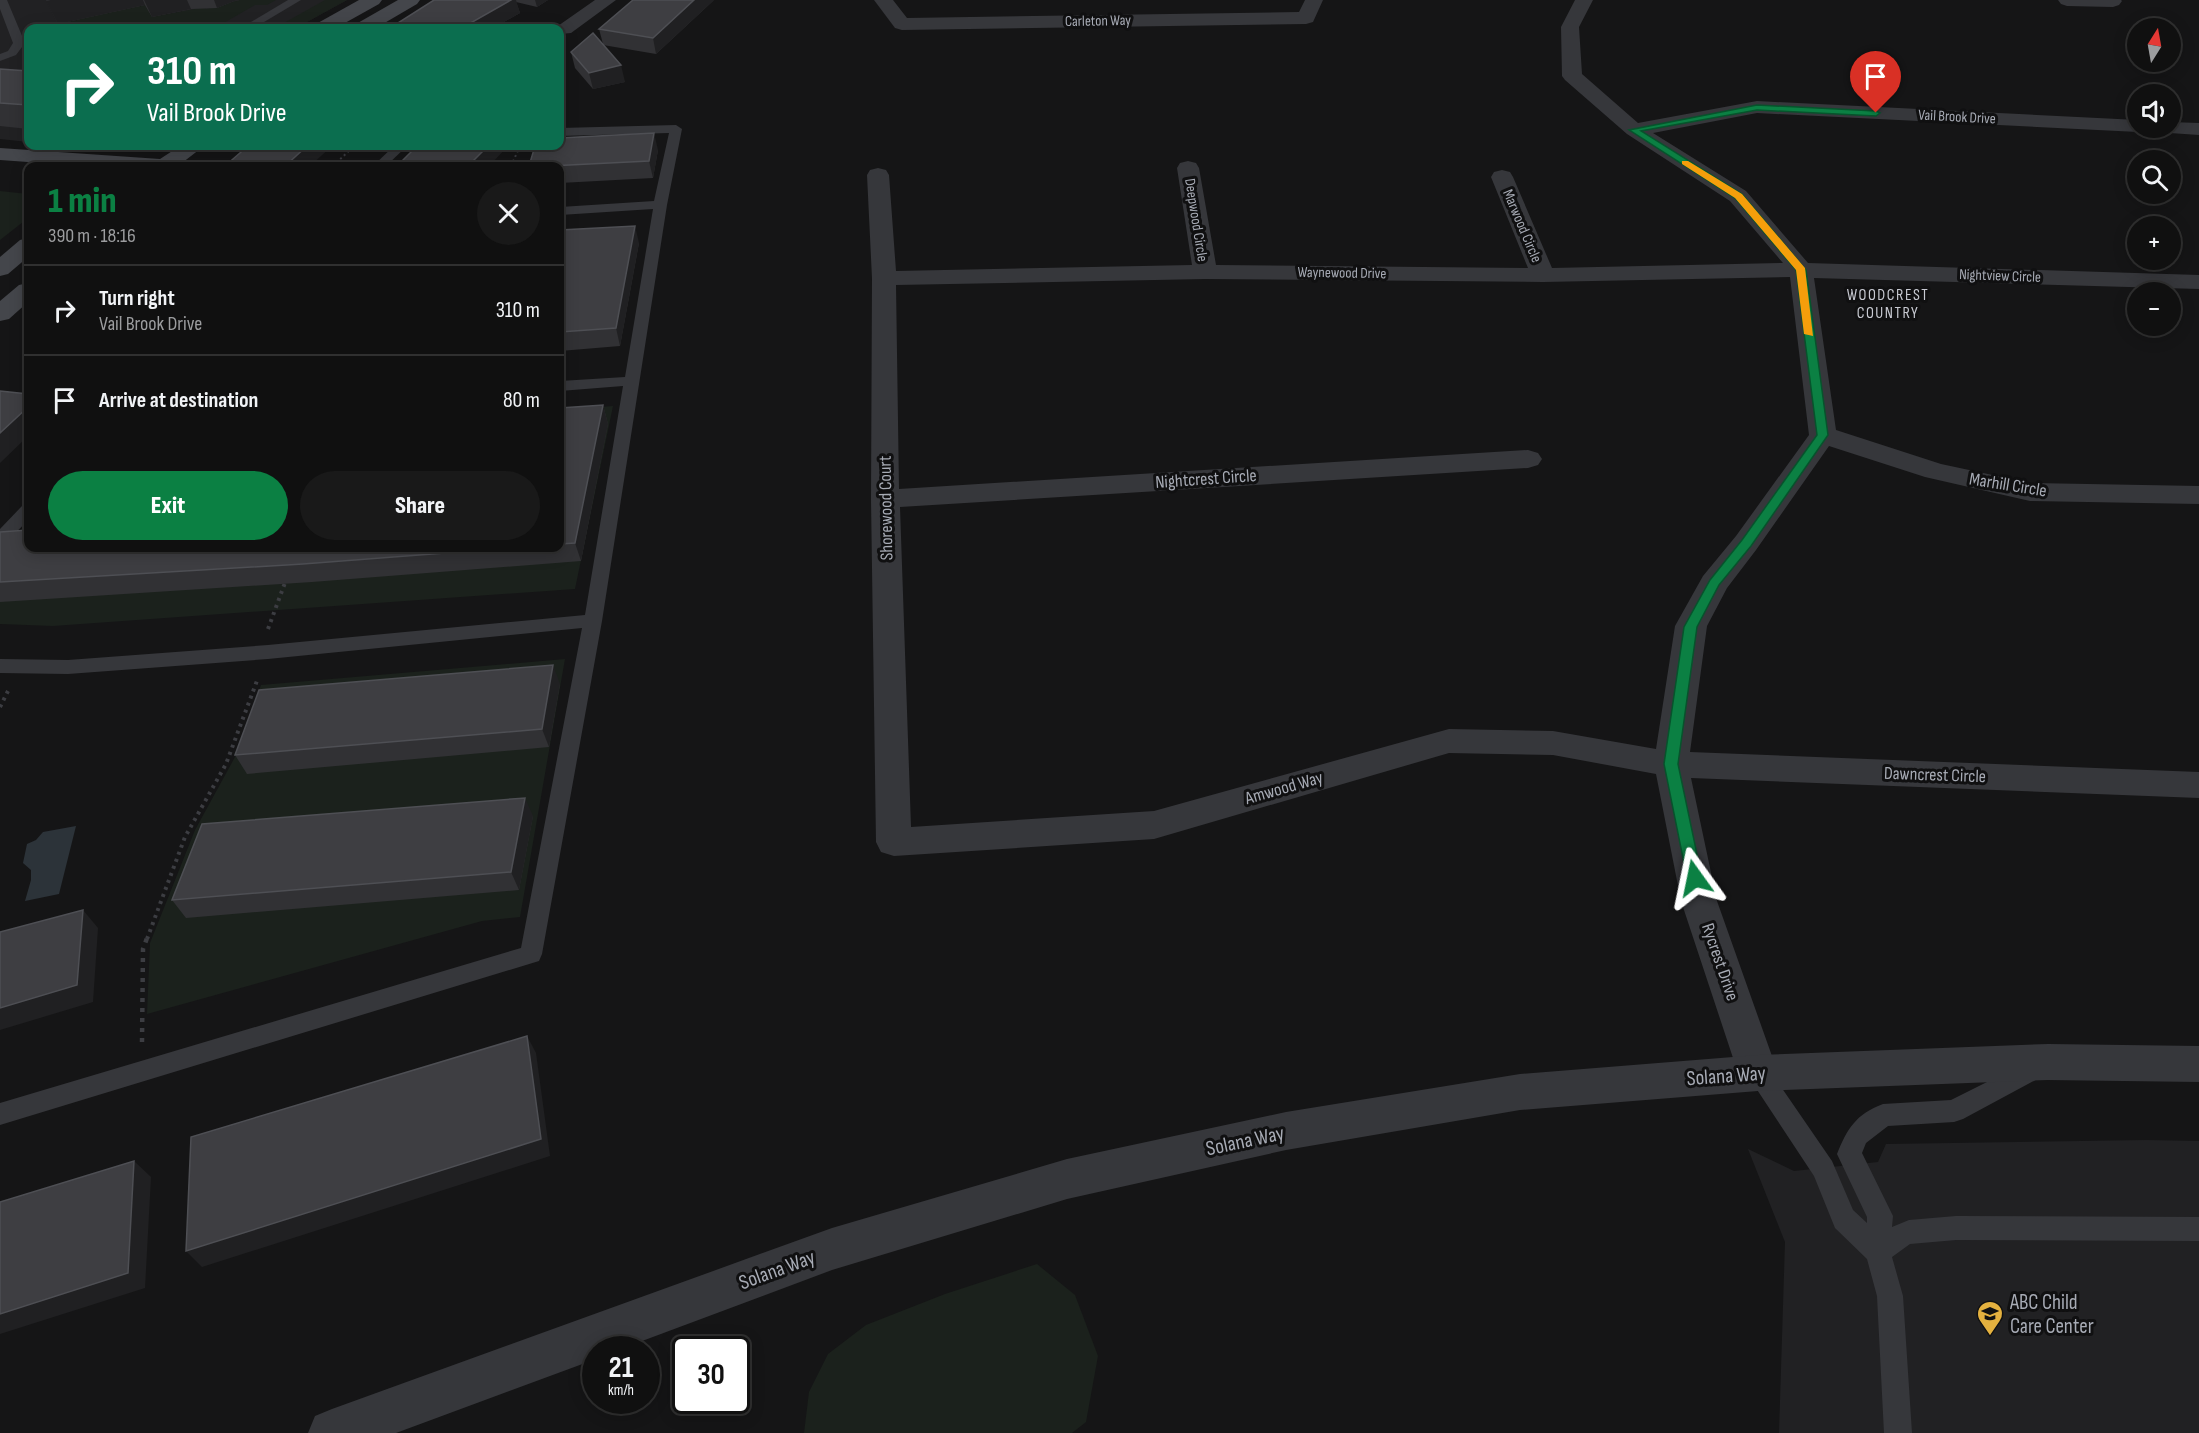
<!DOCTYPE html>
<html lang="en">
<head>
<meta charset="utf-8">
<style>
	body { margin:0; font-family:"Sofia Sans Condensed",sans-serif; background:#191919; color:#f1f3f6; height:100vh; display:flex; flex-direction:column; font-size:22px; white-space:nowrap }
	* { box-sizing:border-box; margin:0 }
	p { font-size:20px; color:#9c9d9f }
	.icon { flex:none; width:33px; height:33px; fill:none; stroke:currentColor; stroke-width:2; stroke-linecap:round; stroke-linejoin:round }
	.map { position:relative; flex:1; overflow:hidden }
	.sheet { position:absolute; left:24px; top:162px; width:540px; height:390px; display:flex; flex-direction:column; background:#101010; border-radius:12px; box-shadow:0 3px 15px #0003,0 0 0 2px #303030 }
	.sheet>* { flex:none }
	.guide { position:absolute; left:24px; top:24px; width:540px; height:126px; border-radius:12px; box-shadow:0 3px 15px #0003,0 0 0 2px #303030; background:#0b6e4f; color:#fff; overflow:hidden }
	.needle { width:39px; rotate:11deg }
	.fabs { position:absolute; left:2127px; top:18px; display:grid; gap:12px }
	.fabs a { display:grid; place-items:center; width:54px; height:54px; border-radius:50%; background:#101010; box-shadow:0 3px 15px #0003,0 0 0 2px #303030; font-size:30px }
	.speed { position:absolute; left:582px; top:1336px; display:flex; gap:12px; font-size:30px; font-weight:700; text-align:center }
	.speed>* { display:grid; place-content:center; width:78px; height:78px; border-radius:50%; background:#101010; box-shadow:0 3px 15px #0003,0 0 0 2px #303030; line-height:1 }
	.speed small { font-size:15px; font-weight:400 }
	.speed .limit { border:3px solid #111; border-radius:9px; background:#fff; color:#111 }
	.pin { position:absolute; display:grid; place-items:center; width:51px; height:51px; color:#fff; margin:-62px -26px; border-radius:50% 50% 50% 0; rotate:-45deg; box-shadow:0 0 6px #0007 }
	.pin .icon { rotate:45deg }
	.me { position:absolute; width:66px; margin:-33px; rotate:348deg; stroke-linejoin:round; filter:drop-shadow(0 0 4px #0008) }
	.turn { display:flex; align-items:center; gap:21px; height:126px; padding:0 24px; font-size:27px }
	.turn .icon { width:78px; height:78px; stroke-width:2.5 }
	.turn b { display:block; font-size:42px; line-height:51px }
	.round { display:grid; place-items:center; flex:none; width:63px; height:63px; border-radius:32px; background:#191919 }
	.summary { display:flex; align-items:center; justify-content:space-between; height:102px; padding:0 24px }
	h1 { font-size:36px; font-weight:800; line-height:45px; color:#0b8043 }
	.cta { display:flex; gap:12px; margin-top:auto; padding:12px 24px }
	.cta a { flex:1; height:69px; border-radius:36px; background:#0b8043; color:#fff; font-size:24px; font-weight:800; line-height:69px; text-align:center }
	.cta a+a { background:#191919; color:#f1f3f6 }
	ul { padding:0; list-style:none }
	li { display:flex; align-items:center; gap:18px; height:90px; padding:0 24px; border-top:2px solid #303030 }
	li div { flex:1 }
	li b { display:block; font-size:22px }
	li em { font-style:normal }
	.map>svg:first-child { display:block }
</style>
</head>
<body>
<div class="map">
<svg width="2199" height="1433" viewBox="0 0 2199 1433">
	<rect width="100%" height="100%" fill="#151516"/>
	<g fill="#212123">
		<path d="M0,0H347L296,28H28V142L0,139Z"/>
		<path d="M2146,1140L2199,1141V1433H1779L1785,1242L1748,1149L1794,1171L1878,1162L1886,1144Z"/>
	</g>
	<g fill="#1b211c">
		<path d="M240,0H276L267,5H255L215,28H46L45,26L145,5L152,17L205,7L206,9Z"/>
		<path d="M325,0H347L296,28H275Z"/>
		<path d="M0,191L28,194V218L0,240Z"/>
		<path d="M613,406L575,589L53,626L0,624V556L6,546L28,522V548H295L282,588L297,548H560V410Z"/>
		<path d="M565,659L520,917L482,921L147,1014L150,943L195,830L235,757L261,685Z"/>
		<path d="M1037,1264L1075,1295L1098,1356L1086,1422L1072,1433H804L809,1392L828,1354L866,1325L945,1294Z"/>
	</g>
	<path fill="#2c3339" d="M76,826L59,894L25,901L31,880V870L23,863L27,844L36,840L43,832Z"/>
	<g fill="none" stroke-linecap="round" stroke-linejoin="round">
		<g stroke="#3c3d42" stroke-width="2" stroke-dasharray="2 3" stroke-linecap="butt">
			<path d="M333,166L354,146"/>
			<path d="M511,166L520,146"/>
		</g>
		<g stroke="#3c3d42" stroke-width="4" stroke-dasharray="3 4.5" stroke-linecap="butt">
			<path d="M268,629L286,580"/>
			<path d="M0,707L8,691"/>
			<path d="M147,939L185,837L226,764L258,678"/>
		</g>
		<path stroke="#3c3d42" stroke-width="4.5" stroke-dasharray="4 6" stroke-linecap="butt" d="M142,1042L143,949L147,938"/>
		<g fill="#36373b" fill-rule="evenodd">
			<path d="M0,0H7L25,43L16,55L0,61V54L8,51L13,43L0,9Z"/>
			<path d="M288,0H301L254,28H241Z"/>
			<path d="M676,125L682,129L667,205L602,621L542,954L539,961L0,1125V1103L521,948L582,628L268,659L68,674L0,673V659L68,660L268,645L585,615L623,386L560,391V381L625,377L653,209L560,215V207L654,201L669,133L560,136V128Z"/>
			<path d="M394,146H407L386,166H373Z"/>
			<path d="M28,505V520L6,543L0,545V529L22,506Z"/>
			<path d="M2035,1058L2043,1062L2047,1069L2043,1076L1963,1119L1954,1122L1888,1126L1866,1143L1862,1153L1893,1216L1892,1227L1909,1220L1956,1216L2199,1217V1241L1956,1240L1910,1244L1892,1257L1903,1296L1912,1433H1884L1877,1296L1867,1259L1835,1228L1814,1176L1746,1073L1750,1065L1758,1062L1766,1065L1832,1161L1853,1210L1867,1223V1217L1837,1154C1847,1129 1856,1114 1883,1104L1951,1100Z"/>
		</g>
		<g fill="#36373b" fill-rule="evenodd">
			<path d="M595,0H616L571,33L560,34V28H555Z"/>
			<path d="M874,0H893L907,18L1299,12L1305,0H1323L1313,22L1306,24L902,30L895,28Z"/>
			<path d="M1575,0H1593L1579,27L1582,74L1638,123L1757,101L2138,120V128H2147L2138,132L1757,113L1653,133L1746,191L1808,263L2199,275V289L1814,278L1836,430L1941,464L2030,483L2199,486V504L2030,501L1925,477L1829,446L1756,550L1727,588L1707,626L1690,752L2199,772V798L1691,778L1717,901L1778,1073L1772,1086L1758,1091L1744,1086L1738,1073L1681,901L1656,774L1553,755L1449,753L1154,839L894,856L881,852L876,842L871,499L872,278L867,175L870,170L878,168L886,170L889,175L896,271L1192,265L1177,168L1180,163L1188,161L1196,163L1199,168L1216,265L1528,268L1491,177L1494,172L1502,170L1510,172L1513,177L1552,268L1783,263L1730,201L1627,134L1565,80L1562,76L1561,27ZM1790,277L1809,435L1736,536L1703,576L1675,626L1656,749L1553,731L1449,729L1154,811L911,827L900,507L1528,468L1538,465L1542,459L1538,453L1528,450L899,489L896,285L1205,279L1543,282Z"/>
			<path d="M2058,0H2121L2122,1L2119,5L2113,7L2067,6L2061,4Z"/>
			<path d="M2170,122L2199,123V135L2155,132L2152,128H2170Z"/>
		</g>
		<path fill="#36373b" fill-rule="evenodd" d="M2048,1044L2199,1046V1082L2048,1080L1758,1091L1520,1110L1286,1150L1067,1199L832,1270L618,1350H596V1359L396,1433H308L315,1416L332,1409L832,1228L1067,1159L1286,1112L1520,1074L1758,1055Z"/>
		<g fill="#44464b" fill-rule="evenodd">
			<path d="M359,0H382L379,4L336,28H314L316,24Z"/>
			<path d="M398,0H420L417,4L376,28H354L356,24Z"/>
			<path d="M180,146H204L178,166H83L0,160V148L160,159Z"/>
			<path d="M28,238V257L8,274L0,276V257L20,240Z"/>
			<path d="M28,283V302L9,319L0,321V301L19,285Z"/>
		</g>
	</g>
	<g fill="#313134">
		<path d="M46,0H240L234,1L217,8L191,9L152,17L145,5L58,24Z"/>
		<path d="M434,0H548L537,7L516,2L520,13L493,28H390Z"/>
		<path d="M714,0L656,54L603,45L625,82L593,89L575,68L571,52L603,44L599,29Z"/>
		<path d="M0,69L28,71V129L0,126Z"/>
		<path d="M658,150L653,178L560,183V166H529Z"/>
		<path d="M560,230L639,243L620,346L560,351Z"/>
		<path d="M603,405L608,424L581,561L312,582L0,602V532L28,548H560V408Z"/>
		<path d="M560,684L549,747L247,774L235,755Z"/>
		<path d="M533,816L519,890L186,918L172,900Z"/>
	</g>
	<g fill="#202022">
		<path d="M51,0H143L145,5L58,24L46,1Z"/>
		<path d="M144,0H187L191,9L152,17Z"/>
		<path d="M214,0H240L234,1L217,8Z"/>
		<path d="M511,0H516L520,13L493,28H468L467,25Z"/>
		<path d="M535,0H548L537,7Z"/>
		<path d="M694,0H714L656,54L653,38Z"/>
		<path d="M621,65L625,82L593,89L589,73Z"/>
		<path d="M654,133L658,150L653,178L649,161Z"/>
		<path d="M307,146H332L310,166H285Z"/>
		<path d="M488,146H508L489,166H468Z"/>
		<path d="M635,226L639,243L620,346L616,328Z"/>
		<path d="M603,405L608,424L581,561L575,543Z"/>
		<path d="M28,407V436L0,463V433Z"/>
		<path d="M553,665L560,684L549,747L542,729Z"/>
		<path d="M525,798L533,816L519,890L511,872Z"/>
		<path d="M83,910L98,928L93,1002L0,1030V1008Z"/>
		<path d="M527,1036L536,1053L550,1156L202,1267L186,1251Z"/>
		<path d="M134,1161L151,1177L145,1288L0,1334V1314Z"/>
	</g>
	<g fill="#3e3e42" stroke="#4e4f54" stroke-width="1.5">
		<path d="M434,0H511L467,25L478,28H390Z"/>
		<path d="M633,0H694L653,38L599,29Z"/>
		<path d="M593,33L621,65L589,73L571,52Z"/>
		<path d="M0,69L28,71V105L0,103Z"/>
		<path d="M654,133L649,161L549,166H529L535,146H560V138Z"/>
		<path d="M248,146H307L285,166H225Z"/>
		<path d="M417,146H488L468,166H397Z"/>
		<path d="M635,226L616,328L560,332V230Z"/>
		<path d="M0,391L28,394V407L0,433Z"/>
		<path d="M603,405L575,543L560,544V408Z"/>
		<path d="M28,530V548H511L303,564L0,582V532Z"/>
		<path d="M553,665L542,729L235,755L259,690Z"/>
		<path d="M525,798L511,872L172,900L202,824Z"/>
		<path d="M83,910L77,985L0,1008V932Z"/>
		<path d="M527,1036L541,1139L186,1251L191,1137Z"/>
		<path d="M134,1161L128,1273L0,1314V1202Z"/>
	</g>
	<path fill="#0b8043" stroke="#07532c" stroke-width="1.5" d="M1757,105L1876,111L1880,113L1876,116L1757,110L1641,131L1742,194L1806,270L1828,435L1751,546L1719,585L1697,627L1678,764L1702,878L1700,882H1689L1687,878L1664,764L1684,627L1710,580L1742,540L1817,435L1796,270L1735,198L1629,130Z"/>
	<path fill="#f59e0b" d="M1682,161H1688L1742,194L1805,268L1813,336L1804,334L1796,270L1735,198L1682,164Z"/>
	<defs>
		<symbol id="school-pin" viewBox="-11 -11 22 30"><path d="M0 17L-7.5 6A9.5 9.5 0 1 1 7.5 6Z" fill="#e4b13f" stroke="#101011"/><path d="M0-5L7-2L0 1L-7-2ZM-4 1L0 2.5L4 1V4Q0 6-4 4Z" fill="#111"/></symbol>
	</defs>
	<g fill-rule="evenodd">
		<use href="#school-pin" x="1975" y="1299" width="30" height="40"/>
	</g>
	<g text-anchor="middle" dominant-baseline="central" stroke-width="6" stroke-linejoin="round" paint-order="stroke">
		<g font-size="15" fill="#a7abb5" stroke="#101011">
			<text transform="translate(1098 21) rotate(-1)">Carleton Way</text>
			<text transform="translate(1957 117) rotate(3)">Vail Brook Drive</text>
			<text transform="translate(1196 220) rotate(81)">Deepwood Circle</text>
			<text transform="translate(1522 226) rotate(67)">Marwood Circle</text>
			<text transform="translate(1342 273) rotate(1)">Waynewood Drive</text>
			<text transform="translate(2000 276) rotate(2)">Nightview Circle</text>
		</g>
		<g font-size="16" letter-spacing="1.5" fill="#c8cad2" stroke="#101011">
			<text x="1888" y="295">WOODCREST<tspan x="1888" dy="18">COUNTRY</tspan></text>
		</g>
		<g font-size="18" fill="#a7abb5" stroke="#101011">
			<text transform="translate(1206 479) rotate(-4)">Nightcrest Circle</text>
			<text transform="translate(2008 485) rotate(9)">Marhill Circle</text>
			<text transform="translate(886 508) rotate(-91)">Shorewood Court</text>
			<text transform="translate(1935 775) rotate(2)">Dawncrest Circle</text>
			<text transform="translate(1284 788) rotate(-16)">Amwood Way</text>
			<text transform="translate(1720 962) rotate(71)">Rycrest Drive</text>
		</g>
		<g font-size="21" fill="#a7abb5" stroke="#101011">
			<text transform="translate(1726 1076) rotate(-4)">Solana Way</text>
			<text transform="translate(1245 1141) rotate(-12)">Solana Way</text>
			<text transform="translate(777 1270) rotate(-20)">Solana Way</text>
		</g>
		<g font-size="21" fill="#a7abb5" stroke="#101011" text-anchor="start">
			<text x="2010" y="1302">ABC Child<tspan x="2010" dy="24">Care Center</tspan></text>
		</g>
	</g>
</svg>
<div class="fabs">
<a><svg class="needle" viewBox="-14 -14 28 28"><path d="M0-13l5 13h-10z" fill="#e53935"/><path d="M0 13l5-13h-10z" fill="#9c9d9f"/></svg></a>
<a><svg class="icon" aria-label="sound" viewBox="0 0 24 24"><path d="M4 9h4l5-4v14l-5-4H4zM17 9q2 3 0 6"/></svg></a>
<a><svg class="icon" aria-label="search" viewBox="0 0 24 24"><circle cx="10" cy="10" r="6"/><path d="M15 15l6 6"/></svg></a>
<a>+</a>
<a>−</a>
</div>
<div class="speed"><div>21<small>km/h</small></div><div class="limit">30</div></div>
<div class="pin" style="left:1876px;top:113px;background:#d93025"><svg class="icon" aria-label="arrive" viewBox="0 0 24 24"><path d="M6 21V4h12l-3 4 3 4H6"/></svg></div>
<svg class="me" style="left:1695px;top:878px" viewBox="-20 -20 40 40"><path d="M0-17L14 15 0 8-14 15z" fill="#0b8043" stroke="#fff" stroke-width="4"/></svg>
<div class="guide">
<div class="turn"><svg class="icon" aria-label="right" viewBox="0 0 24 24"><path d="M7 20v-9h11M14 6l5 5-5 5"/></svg><div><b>310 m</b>Vail Brook Drive</div></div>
</div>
<section class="sheet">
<div class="summary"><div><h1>1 min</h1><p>390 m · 18:16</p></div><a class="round"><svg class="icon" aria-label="close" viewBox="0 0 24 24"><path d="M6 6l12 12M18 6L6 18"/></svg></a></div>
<ul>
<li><svg class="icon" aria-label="right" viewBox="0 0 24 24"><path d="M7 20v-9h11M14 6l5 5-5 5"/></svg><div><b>Turn right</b><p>Vail Brook Drive</p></div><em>310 m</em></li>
<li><svg class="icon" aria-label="arrive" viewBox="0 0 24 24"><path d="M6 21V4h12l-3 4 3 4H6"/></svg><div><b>Arrive at destination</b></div><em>80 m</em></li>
</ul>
<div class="cta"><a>Exit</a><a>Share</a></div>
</section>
</div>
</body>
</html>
